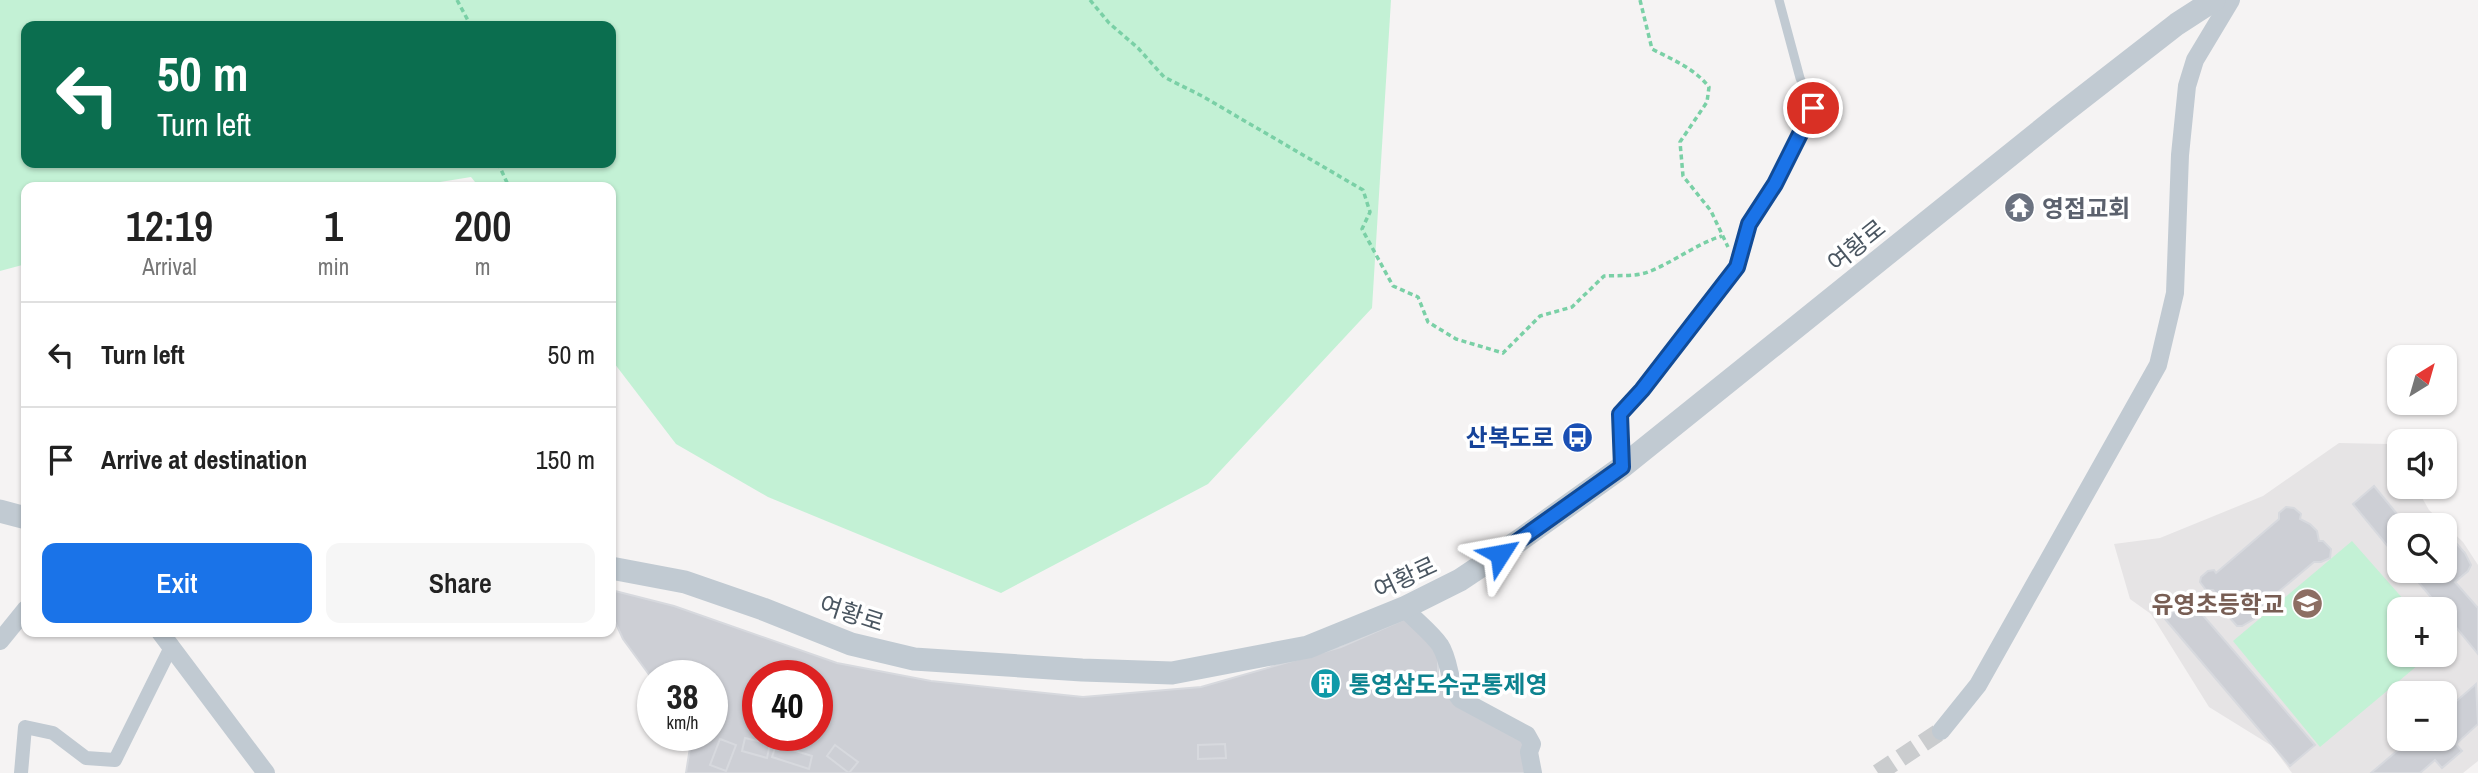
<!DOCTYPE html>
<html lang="en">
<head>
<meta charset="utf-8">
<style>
	body { margin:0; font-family:"Archivo Narrow","Noto Sans KR",sans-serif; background:#f6f6f6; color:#222; height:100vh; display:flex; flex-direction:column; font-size:26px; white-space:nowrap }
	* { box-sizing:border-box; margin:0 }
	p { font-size:23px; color:#767676 }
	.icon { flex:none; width:38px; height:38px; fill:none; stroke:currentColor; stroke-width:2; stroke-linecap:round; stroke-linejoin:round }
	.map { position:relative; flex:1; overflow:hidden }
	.side { position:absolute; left:21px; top:182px; width:595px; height:455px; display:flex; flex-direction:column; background:#fff; border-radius:14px; box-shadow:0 2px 5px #0004 }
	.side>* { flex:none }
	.hud { position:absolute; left:21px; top:21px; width:595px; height:147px; border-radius:14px; box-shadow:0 2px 5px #0004; background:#0b6e4f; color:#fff; overflow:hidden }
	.needle { width:46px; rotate:37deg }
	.buttons { position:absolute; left:2387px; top:345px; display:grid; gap:14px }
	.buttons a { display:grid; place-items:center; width:70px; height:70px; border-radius:14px; background:#fff; box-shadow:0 2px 5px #0004; font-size:35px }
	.speed { position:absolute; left:637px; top:660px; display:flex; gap:14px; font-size:35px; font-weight:700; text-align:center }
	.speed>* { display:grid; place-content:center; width:91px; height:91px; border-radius:50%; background:#fff; box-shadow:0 2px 5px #0004; line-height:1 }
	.speed small { font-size:18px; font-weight:400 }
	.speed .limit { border:10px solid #d22; background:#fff; color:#111 }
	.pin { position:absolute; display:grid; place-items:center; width:60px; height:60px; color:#fff; margin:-30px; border:4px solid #fff; border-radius:50%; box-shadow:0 2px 7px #0007 }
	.me { position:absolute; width:77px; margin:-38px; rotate:56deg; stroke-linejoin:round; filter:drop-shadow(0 0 5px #0008) }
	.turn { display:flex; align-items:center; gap:24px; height:147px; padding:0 21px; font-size:32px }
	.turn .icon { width:91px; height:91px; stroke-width:2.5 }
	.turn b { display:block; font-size:49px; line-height:60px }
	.eta { display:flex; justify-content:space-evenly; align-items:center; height:119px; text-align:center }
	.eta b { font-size:42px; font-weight:600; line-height:49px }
	.primary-button { display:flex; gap:14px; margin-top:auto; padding:14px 21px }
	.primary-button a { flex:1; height:80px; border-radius:14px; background:#1a73e8; color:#fff; font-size:28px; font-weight:600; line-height:80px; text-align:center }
	.primary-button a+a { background:#f6f6f6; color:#222 }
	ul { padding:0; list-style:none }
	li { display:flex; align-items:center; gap:21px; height:105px; padding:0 21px; border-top:2px solid #e0e0e0 }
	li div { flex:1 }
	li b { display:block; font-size:26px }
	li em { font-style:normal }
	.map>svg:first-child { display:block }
</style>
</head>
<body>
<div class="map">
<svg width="2478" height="773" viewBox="0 0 2478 773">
	<rect width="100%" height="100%" fill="#f5f3f3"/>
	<path fill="#e6e4e5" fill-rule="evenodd" d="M2339,443L2388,444L2399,460V486L2416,487L2429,510L2463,542L2478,565V761L2463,773H2292L2272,746L2209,707L2151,614L2130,599L2114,544L2160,538L2263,496ZM2399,525H2445V570H2399ZM2399,609H2445V654H2399ZM2399,693H2445V738H2399Z"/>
	<g fill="#c3f1d5" fill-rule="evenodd">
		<path d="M0,0H1391L1372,308L1208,484L1001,593L768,497L676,444L611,359V187H479L471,177L409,187H26V264L0,271ZM26,26H611V163H26Z"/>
		<path d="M2352,541L2412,609H2399V654L2430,655L2320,747L2233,641Z"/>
	</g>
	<g fill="#cdcfd5" stroke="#d7d9de" stroke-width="2" fill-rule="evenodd">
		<path d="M2374,486L2406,525H2399V560L2353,504Z"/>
		<path d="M2286,507L2294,508L2301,514L2300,519L2310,524L2317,531L2319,541H2323L2331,549L2330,558L2321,562H2314L2253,613L2254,619L2242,626H2237L2229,617V610L2213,590H2206L2200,582L2201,577L2208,571L2214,570L2216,573L2279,519V513Z"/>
		<path d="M2447,533L2465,553L2471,565L2468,571L2455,582L2478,608V654L2445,614V609H2441L2408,570H2445V561L2449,557L2445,552V535Z"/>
		<path d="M615,591L674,606L837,663L931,681L1083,697L1201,687L1341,647L1407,618L1438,652V686L1461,703L1523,737L1527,773H686L692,735H712V676H653V680L623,639L611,613ZM758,676H817V735H758Z"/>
		<path d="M2188,598L2315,745L2290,766L2165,619Z"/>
		<path d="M2476,684L2478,724L2456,744L2462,751L2442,768L2435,760L2420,773H2371L2412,738H2445V711Z"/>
		<path d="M745,738L770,744L767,758L742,751Z"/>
		<path d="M720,739L736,745L726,771L710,765Z"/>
		<path d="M1225,744L1226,758L1198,759V745Z"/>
		<path d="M776,745L812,756L809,769L772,757Z"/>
		<path d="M835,745L858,762L849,773L827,756Z"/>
	</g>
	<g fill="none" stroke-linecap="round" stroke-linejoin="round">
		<path stroke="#caccce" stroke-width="18" stroke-dasharray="18 9" stroke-linecap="butt" d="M1878,773L1941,731"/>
		<g stroke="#7ad0a6" stroke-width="3.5" stroke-dasharray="5 3.5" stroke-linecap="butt">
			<path d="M457,0L471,26"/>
			<path d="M1090,0L1109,23L1138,48L1164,77L1202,96L1363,190L1370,212L1362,229L1393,286L1418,297L1428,322L1456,339L1503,353L1540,316L1572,307L1604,276C1617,275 1635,277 1648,272C1674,262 1696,244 1722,236"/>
			<path d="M1640,0L1652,49C1673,60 1694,68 1709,87L1707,102L1680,142L1683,176L1711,211L1728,247"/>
			<path d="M498,163L509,187"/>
		</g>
		<path stroke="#c1cad2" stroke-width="9" d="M1622,462L1620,414L1642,390L1736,267L1750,224L1775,184L1813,108L1800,78L1779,0"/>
		<path stroke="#c1cad2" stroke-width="14" d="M21,773L25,727L53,733L86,758L115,760L172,645"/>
		<g stroke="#c1cad2" stroke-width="18">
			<path d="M1404,608C1415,620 1431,632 1440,645C1451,662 1448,684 1460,699L1527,735L1532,744L1529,752L1533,773"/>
			<path d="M160,632L266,773"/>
			<path d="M0,641L26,609"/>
			<path d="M1941,731L1978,685L2158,365L2175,293L2180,155L2187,86L2195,60L2231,0"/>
		</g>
		<g stroke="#c1cad2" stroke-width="23">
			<path d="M0,511L26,518"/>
			<path d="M611,568L685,582L763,609L851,644L914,659L1082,670L1172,673L1308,647L1404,608L1460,580L1520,540L1622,467L2060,115L2177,24L2214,0"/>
		</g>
	</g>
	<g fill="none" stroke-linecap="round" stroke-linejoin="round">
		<defs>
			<path id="route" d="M1500,554L1622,467L1620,414L1642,390L1737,267L1749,224L1775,184L1813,108"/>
		</defs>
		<use href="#route" stroke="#114b97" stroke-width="18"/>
		<use href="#route" stroke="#1a73e8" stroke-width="12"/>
	</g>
	<defs>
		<symbol id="temple-disc" viewBox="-11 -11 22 22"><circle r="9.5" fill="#6b7280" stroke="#fff"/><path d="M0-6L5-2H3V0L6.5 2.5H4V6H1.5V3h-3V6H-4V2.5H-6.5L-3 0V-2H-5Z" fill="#fff"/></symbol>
		<symbol id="bus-disc" viewBox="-11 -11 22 22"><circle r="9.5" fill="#1a4fb4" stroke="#fff"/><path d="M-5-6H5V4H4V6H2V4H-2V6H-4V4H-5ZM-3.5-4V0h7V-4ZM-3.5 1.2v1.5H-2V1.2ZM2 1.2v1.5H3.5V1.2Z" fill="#fff"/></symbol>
		<symbol id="school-disc" viewBox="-11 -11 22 22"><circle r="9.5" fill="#8d6e63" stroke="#fff"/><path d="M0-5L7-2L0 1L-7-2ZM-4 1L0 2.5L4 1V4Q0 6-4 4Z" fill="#fff"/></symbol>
		<symbol id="building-disc" viewBox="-11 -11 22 22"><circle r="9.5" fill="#0f9aa8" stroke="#fff"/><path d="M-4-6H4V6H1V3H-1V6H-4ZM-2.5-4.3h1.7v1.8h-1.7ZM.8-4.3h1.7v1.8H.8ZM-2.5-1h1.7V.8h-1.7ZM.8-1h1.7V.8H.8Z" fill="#fff"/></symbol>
	</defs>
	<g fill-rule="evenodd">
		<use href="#temple-disc" x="2002" y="190" width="35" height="35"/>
		<use href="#bus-disc" x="1560" y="420" width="35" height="35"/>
		<use href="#school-disc" x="2290" y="586" width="35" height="35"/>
		<use href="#building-disc" x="1308" y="666" width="35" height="35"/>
	</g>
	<g text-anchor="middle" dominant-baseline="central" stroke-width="7" stroke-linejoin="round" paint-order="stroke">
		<g font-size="24" font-weight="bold" fill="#5b616d" stroke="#fff" text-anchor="start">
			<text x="2042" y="208">영접교회</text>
		</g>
		<g font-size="24" fill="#4a5661" stroke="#fff">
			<text transform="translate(1856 245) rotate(-39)">여황로</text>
			<text transform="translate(1405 577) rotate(-25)">여황로</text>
			<text transform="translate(852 613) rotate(18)">여황로</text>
		</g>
		<g font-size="24" font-weight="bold" fill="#164399" stroke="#fff" text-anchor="end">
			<text x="1554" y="437">산복도로</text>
		</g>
		<g font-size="24" font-weight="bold" fill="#785e54" stroke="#fff" text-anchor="end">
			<text x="2284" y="604">유영초등학교</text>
		</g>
		<g font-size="24" font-weight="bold" fill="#0d838f" stroke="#fff" text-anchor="start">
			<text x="1349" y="684">통영삼도수군통제영</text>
		</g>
	</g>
</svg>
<div class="buttons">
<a><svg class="needle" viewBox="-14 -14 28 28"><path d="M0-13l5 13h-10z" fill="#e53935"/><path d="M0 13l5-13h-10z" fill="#767676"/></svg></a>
<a><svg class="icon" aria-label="sound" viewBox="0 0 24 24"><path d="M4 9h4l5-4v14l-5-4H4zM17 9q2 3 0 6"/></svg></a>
<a><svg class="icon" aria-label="search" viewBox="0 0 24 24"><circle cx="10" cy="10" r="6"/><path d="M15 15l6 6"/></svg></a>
<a>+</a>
<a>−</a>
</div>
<div class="speed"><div>38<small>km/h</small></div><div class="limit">40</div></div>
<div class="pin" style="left:1813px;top:108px;background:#d93025"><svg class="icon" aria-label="arrive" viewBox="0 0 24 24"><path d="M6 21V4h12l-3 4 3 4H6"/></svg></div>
<svg class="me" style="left:1500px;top:554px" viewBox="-20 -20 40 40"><path d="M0-17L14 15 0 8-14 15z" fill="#1a73e8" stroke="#fff" stroke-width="4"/></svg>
<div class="hud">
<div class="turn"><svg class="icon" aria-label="left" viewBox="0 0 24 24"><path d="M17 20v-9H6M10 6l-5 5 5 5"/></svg><div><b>50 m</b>Turn left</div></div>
</div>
<section class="side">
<div class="eta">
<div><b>12:19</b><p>Arrival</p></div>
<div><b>1</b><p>min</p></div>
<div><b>200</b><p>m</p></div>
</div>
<ul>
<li><svg class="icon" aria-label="left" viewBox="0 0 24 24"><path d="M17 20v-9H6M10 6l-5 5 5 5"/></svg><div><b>Turn left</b></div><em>50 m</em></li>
<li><svg class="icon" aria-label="arrive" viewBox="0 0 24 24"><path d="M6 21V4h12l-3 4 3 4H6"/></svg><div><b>Arrive at destination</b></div><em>150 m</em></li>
</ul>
<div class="primary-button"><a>Exit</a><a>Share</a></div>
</section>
</div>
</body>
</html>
